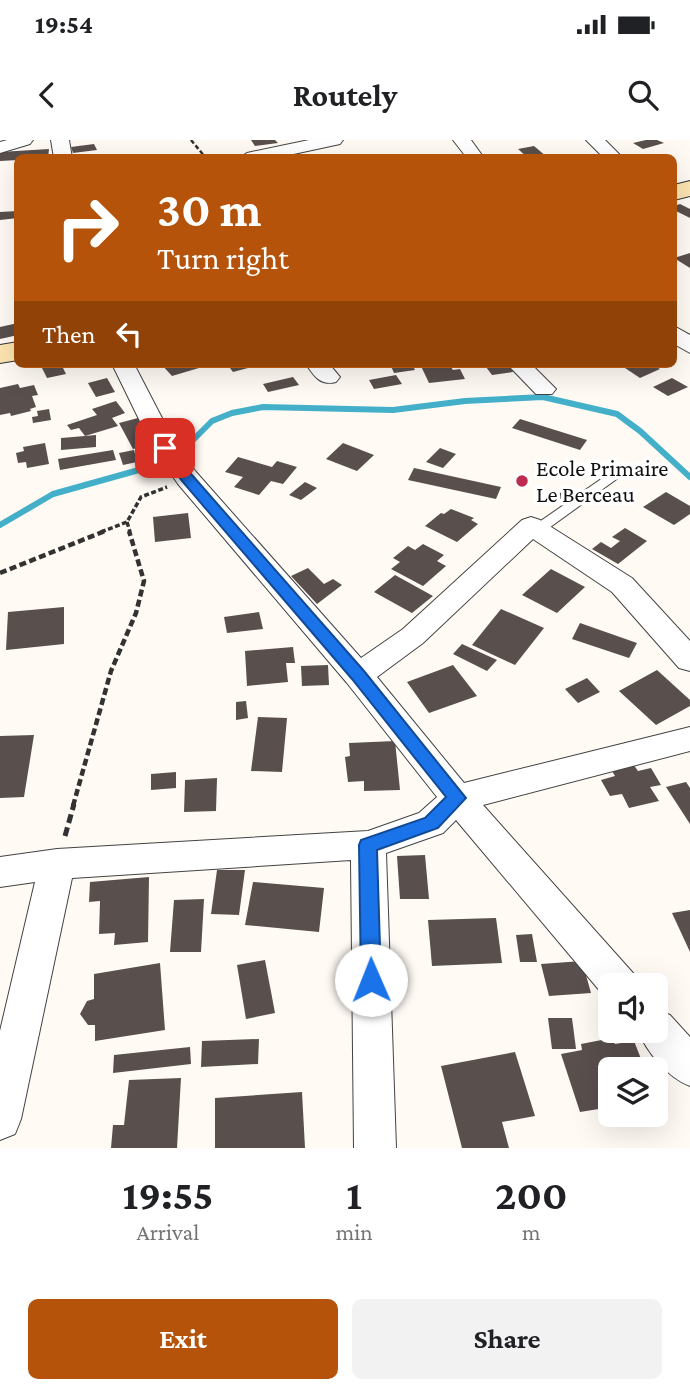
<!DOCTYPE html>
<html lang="en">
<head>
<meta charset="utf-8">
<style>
	body { margin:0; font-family:"Crimson Pro",serif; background:#f2f2f2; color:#202124; height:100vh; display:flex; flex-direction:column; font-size:26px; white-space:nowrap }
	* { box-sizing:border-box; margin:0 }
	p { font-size:23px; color:#757577 }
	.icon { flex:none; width:38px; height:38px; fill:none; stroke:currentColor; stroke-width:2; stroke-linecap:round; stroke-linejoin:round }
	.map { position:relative; height:1008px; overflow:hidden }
	.drawer { display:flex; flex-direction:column; background:#fff; flex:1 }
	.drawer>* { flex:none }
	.hud { position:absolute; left:14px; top:14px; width:663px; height:214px; border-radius:10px; box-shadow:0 7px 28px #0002; background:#b45309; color:#fff; overflow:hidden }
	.tools { position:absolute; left:598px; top:833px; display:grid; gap:14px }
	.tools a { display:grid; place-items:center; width:70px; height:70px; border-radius:10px; background:#fff; box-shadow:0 7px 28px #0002; font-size:35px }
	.pin { position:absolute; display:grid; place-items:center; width:60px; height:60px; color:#fff; margin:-30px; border-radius:14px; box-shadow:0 4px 10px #0006 }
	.me { position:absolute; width:77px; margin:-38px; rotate:359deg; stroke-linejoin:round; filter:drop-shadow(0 0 5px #0008) }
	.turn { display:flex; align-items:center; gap:24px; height:147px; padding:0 28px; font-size:32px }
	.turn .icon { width:91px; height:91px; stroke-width:2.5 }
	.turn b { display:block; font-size:49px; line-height:60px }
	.then { display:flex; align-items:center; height:66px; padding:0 28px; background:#0003; gap:14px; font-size:26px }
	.eta { display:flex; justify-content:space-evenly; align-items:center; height:119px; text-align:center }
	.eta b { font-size:42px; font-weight:700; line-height:49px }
	.button { display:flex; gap:14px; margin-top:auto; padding:14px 28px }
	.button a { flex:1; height:80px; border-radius:10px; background:#b45309; color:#fff; font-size:28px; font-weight:700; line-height:80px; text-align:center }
	.button a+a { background:#f2f2f2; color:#202124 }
	.status { display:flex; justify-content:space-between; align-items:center; height:49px; padding:0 35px; background:#fff; direction:ltr }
	.status svg { height:19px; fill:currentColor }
	header { display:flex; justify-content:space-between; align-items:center; height:91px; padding:0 28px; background:#fff; font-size:32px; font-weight:700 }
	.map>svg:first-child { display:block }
</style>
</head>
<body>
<div class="status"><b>19:54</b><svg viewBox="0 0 49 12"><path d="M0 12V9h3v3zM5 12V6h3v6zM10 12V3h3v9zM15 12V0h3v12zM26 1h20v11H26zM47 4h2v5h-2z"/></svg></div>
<header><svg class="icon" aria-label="back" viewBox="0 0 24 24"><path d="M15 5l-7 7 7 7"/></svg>Routely<svg class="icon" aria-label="search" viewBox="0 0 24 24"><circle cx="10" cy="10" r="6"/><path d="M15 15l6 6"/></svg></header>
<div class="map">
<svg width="690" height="1008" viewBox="0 0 690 1008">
	<rect width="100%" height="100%" fill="#fffaf4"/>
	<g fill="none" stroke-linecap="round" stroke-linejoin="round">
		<path stroke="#43afc9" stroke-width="6" d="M0,385L53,354L146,328L170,317L184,309L212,281L232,273L263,267L393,270L465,261L543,257L617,274L640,291L690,337"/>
	</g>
	<g fill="#594f4d">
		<path d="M251,0H275L278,3L255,6Z"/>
		<path d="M646,0H657L664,3L643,9L633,3Z"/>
		<path d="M94,4L97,10L73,13L71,7Z"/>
		<path d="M534,6L547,17L528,18L518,9Z"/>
		<path d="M49,9L48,18H18V20L0,21V12Z"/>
		<path d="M680,64L690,69V78L674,70V66Z"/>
		<path d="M18,71V78L0,80V72Z"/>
		<path d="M690,113V128L674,118Z"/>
		<path d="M18,183V195L0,199V187Z"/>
		<path d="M40,224H61L66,234L47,238Z"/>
		<path d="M161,224H209V225L172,236Z"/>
		<path d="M227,224H245L248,228L233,232Z"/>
		<path d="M390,224H412L415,230L394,233Z"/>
		<path d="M420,224H449L453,230L460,229L465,239L429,243Z"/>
		<path d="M508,224L513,232L492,235L486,227Z"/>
		<path d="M619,224H651L660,229L640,238Z"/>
		<path d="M396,235L402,244L374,249L369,240Z"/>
		<path d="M293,237L299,245L268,252L263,244Z"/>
		<path d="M107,238L115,252L96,257L88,243Z"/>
		<path d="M672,238L688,247L668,256L653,247Z"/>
		<path d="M18,244L20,248L34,245L38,255L32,256L36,267L30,269L31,271L11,276L10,273L0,275V248Z"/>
		<path d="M116,261L125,273L112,278L118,286L85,296L96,295V307L61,310V298L85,296L79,288L71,290L67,285L97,275L92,269Z"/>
		<path d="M49,269L51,280L33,283L32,277L38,276L37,271Z"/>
		<path d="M138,278L152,304L133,309L119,283Z"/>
		<path d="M520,279L587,300L580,310L512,288Z"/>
		<path d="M45,303L49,324L27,328L26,322L18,323L16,313L24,311L23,307Z"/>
		<path d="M343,303L374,315L357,331L326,319Z"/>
		<path d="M440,308L456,314L443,328L426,322Z"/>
		<path d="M113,310L116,320L60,330L58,319Z"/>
		<path d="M134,310L137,322L123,325L119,313Z"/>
		<path d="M238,317L272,327L277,321L297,327L283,344L271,341L259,355L234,347L243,337L225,332Z"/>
		<path d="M414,328L501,347L496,359L408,340Z"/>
		<path d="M305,342L317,348L301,360L289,355Z"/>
		<path d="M565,348L580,355L569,365L554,359Z"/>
		<path d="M666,352L690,366V374L674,385L643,367Z"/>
		<path d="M451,369L474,378L471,380L478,384L457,402L425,386L441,373L444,374Z"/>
		<path d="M188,373L191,398L155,402L153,377Z"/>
		<path d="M625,388L647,401L618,424L592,409L601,402L611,408L620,401L612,397Z"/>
		<path d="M423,404L444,415L437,421L446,426L423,446L391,429L400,422L393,418L408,406L415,410Z"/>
		<path d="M308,428L324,444L333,439L342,445L317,464L291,436Z"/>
		<path d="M551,429L585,447L557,473L522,455Z"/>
		<path d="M395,435L433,456L412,473L374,452Z"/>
		<path d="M64,467V504L6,510L8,472Z"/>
		<path d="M501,469L544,488L515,525L472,505Z"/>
		<path d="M259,472L263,489L227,493L224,477Z"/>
		<path d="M580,483L637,503L629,518L572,499Z"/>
		<path d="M462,504L497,520L487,531L453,514Z"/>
		<path d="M293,507L295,523H286L288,542L247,546L245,511Z"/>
		<path d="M328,525L329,545L302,546L301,526Z"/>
		<path d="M453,525L477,556L429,573L407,542Z"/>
		<path d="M657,530L690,560V566L656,585L619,551Z"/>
		<path d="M587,538L600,552L578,563L565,549Z"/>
		<path d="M246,561L248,578L236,580V562Z"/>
		<path d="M258,577L287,578L282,632L251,631Z"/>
		<path d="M34,595L24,657L0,658V596Z"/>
		<path d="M395,601L400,650L364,651V641L348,642L345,617L350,616L349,603Z"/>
		<path d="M631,621L638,631L651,628L661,645L650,647L659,661L629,668L622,654L610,656L601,640L615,636L609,626Z"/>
		<path d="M176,632V648L151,650V634Z"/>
		<path d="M217,638L216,671L184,672L185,640Z"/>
		<path d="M686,642L690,648V684L666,647Z"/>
		<path d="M425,715L429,759H400L397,716Z"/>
		<path d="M217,730H245L239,775L211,774Z"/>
		<path d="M149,737L148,802L114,805L115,793L99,794L100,761L89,762L90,742Z"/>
		<path d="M253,742L324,748L319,792L245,785Z"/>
		<path d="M204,759L201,812H170L174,760Z"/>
		<path d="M690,770V812L672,773Z"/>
		<path d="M496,778L502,823L432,826L428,780Z"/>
		<path d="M532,794L537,822H520L516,795Z"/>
		<path d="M265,820L275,873L246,879L237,825Z"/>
		<path d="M582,821L591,853L549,856L541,824Z"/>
		<path d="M160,823L165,890L95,901V885H88L80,874L87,861L94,859V834Z"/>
		<path d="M548,878H572L576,909H552Z"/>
		<path d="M612,898L615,904L634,901L645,929H611V967L580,972L561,914L582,910L581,904Z"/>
		<path d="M259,899L258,924L201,927L202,901Z"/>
		<path d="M190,907L191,924L113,933L114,915Z"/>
		<path d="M515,912L535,976L502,982L509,1008H462L441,926Z"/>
		<path d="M181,938L177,1008H111L113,985H124L129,940Z"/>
		<path d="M302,952L305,1008H215V958Z"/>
	</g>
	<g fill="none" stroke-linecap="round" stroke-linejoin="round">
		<defs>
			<path id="lane" d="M620,326L625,327V333L542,393H532L530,390L532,387Z"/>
			<g id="street">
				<path d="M7,0H33L30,4L0,13V2Z"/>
				<path d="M51,0H69L72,18H54Z"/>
				<path d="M309,0H343L340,4L275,18H239L247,13Z"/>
				<path d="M453,0H471L484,18H467Z"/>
				<path d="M586,0H605L623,18H604Z"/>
				<path d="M674,186L690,195V213L674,204Z"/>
				<path d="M112,224H134L177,307L196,332L361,518L403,489L522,380L531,377L540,380L632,438L690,501V531L679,528L612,452L533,399L423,503L377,537L464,643L690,587V611L483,665L633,833L638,845H611V859L605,857L456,680L443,693L386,713L396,1008H354L351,720L72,738L21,979L15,994L0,1000V891L35,742L0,747V717L57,709L368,691L419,673L437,657L347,543L178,344L153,308Z"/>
				<path d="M306,224H329L340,237L336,242C320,246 314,236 306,224Z"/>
				<path d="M507,224H531L556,249L552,254H536Z"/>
				<path d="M656,870L670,875L690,897V946C668,938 647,912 638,891H656Z"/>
			</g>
			<g id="secondary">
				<path d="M690,41V56L674,60V45Z"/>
				<path d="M18,202V220L0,223V205Z"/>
			</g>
		</defs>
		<use href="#lane" stroke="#434343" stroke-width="2"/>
		<use href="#street" stroke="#434343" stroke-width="2"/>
		<use href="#secondary" stroke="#323232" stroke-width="2"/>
		<path stroke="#323232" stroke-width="2.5" stroke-dasharray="4.5 2.5" stroke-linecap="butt" d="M191,0L206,18"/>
		<g stroke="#323232" stroke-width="3.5" stroke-dasharray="5 2.5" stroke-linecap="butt">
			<path d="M127,382L130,392"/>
			<path d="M101,392L127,382L141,357L167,347"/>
		</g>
		<g stroke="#323232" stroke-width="4.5" stroke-dasharray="7 3.5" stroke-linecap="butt">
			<path d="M0,433L105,391"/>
			<path d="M73,666L111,531L136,473L144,441L129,391"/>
		</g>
		<path stroke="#323232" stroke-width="5" stroke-dasharray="9 4.5" stroke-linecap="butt" d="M65,696L74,664"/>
		<use href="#lane" fill="#fff" fill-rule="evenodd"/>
		<use href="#street" fill="#fff" fill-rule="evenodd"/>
		<use href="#secondary" fill="#fce5b1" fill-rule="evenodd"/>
	</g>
	<path fill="#1a73e8" stroke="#114b97" stroke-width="2" d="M165,304L169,305L192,335L364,531L466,658L438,688L377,710L381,840L378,847L371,849L364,847L361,840L359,705L361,700L425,678L446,657L352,539L182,341L158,308Z"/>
	<circle fill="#bd2b50" stroke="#fff" stroke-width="2.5" cx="522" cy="341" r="7"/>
	<g text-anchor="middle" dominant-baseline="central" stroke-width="7" stroke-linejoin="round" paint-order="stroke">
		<g font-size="23" fill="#101010" stroke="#fff" text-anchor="start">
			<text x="536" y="328">Ecole Primaire<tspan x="536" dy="26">Le Berceau</tspan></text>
		</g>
	</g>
</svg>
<div class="tools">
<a><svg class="icon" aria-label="sound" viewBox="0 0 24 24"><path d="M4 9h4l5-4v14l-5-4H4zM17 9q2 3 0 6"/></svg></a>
<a><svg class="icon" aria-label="layers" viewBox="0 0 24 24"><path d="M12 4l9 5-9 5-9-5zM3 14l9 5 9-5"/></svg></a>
</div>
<div class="pin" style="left:165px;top:308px;background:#d93025"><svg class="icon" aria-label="arrive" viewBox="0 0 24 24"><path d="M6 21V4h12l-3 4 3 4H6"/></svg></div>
<svg class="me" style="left:371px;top:840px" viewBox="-20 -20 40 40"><circle r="19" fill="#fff"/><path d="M0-13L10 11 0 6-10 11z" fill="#1a73e8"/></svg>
<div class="hud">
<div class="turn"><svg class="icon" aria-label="right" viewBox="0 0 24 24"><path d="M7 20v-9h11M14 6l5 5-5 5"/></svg><div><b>30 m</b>Turn right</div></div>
<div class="then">Then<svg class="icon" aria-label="left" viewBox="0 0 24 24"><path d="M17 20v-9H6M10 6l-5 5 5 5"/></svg></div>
</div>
</div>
<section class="drawer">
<div class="eta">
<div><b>19:55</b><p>Arrival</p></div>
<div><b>1</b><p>min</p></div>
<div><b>200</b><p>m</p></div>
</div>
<div class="button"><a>Exit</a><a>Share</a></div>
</section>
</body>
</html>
